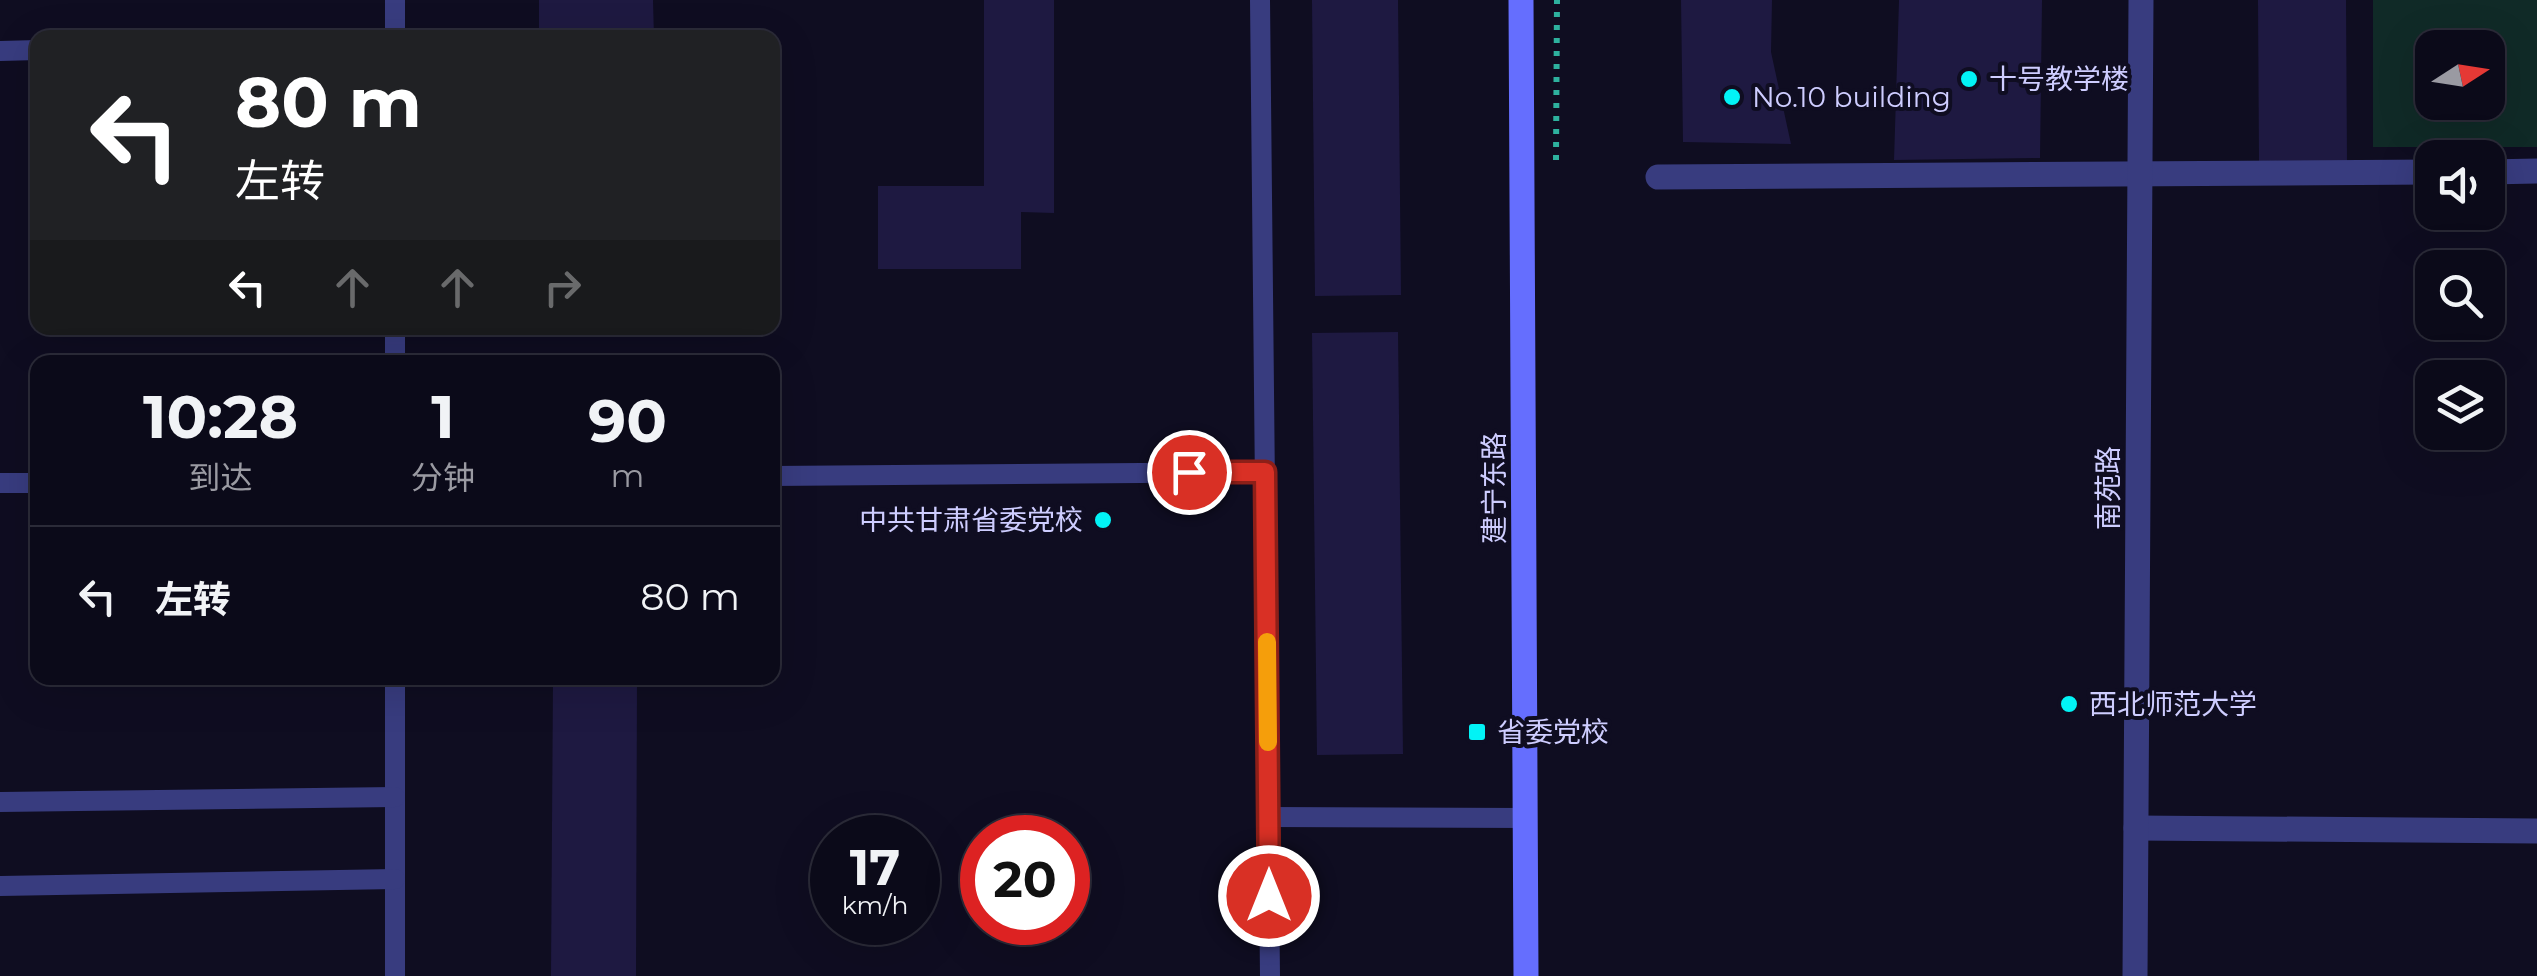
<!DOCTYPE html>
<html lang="zh">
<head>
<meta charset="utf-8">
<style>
	body { margin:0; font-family:Montserrat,"Noto Sans SC",sans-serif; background:#191826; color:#f1f3f6; height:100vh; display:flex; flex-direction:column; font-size:38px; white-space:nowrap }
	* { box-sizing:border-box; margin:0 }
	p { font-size:32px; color:#9a9aa2 }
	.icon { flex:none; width:55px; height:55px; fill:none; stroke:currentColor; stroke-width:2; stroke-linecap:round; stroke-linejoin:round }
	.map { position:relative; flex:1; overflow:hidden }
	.side { position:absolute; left:30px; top:355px; width:750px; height:330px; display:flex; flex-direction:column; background:#0b0a19; border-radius:20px; box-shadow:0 10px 40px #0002,0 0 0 2px #2b2b38 }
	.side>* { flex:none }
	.guide { position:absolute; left:30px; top:30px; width:750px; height:305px; border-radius:20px; box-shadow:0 10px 40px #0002,0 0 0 2px #2b2b38; background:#202124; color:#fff; overflow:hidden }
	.needle { width:65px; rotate:78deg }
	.buttons { position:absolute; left:2415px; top:30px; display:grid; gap:20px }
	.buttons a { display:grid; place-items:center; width:90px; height:90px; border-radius:20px; background:#0b0a19; box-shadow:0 10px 40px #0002,0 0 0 2px #2b2b38; font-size:50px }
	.speed { position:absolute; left:810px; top:815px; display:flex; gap:20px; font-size:50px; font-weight:700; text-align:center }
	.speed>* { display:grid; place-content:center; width:130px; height:130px; border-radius:50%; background:#0b0a19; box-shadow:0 10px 40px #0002,0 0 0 2px #2b2b38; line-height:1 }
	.speed small { font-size:25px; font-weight:400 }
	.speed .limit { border:15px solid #d22; background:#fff; color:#111 }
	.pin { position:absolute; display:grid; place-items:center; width:85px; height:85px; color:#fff; margin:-42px; border:5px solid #fff; border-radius:50%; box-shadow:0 2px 10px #0007 }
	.me { position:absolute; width:110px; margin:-55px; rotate:0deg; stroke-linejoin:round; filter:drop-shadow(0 0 8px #0008) }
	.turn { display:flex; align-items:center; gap:35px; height:210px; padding:0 40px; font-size:45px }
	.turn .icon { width:130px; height:130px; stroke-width:2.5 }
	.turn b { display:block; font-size:70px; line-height:85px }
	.lanes { display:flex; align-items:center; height:95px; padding:0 40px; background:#0003; justify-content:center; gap:50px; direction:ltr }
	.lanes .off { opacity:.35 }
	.eta { display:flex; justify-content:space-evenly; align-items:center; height:170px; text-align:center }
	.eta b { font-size:60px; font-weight:700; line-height:70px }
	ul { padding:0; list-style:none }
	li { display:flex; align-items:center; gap:30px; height:140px; padding:0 40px; border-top:2px solid #2b2b38 }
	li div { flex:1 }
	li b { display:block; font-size:38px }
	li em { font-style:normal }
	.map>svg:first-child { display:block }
</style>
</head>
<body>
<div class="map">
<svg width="2537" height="976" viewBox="0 0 2537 976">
	<rect width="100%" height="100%" fill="#0f0d21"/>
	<path fill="#102a27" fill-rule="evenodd" d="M2373,0H2537V147H2373ZM2432,48H2488V102H2432Z"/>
	<g fill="#1e1941">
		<path d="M539,0H653L654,38H539Z"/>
		<path d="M984,0H1054V213L1021,212V269H878V186H984Z"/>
		<path d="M1312,0H1398L1401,295L1315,296Z"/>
		<path d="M1681,0H1772L1771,52L1791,144L1683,142Z"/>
		<path d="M1899,0H2042L2040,158L1894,160Z"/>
		<path d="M2258,0H2346L2347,164H2259Z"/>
		<path d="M1398,332L1403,754L1317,755L1312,333Z"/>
		<path d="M553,678H637L636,976H551Z"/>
	</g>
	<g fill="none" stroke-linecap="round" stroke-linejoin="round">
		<path stroke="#2eb19e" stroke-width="6" stroke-dasharray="5 8" stroke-linecap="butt" d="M1556,160L1557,0"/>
		<g stroke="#383c7f" stroke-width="20">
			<path d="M1260,0L1270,976"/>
			<path d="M395,38V0"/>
			<path d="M0,51L38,50"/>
			<path d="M395,328V362"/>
			<path d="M772,476L1265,472"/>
			<path d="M0,483H38"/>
			<path d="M395,678V976"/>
			<path d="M0,802L395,797"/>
			<path d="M1269,817L1526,818"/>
			<path d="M0,886L395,879"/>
		</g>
		<g stroke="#383c7f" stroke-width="25">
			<path d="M2488,172L2537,171"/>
			<path d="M1658,177L2432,172"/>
			<path d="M2136,828L2537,831"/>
			<path d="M2135,976L2141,0"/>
		</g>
		<path stroke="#656efe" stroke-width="25" d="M1521,0L1526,976"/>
	</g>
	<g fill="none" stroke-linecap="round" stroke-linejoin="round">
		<defs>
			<path id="route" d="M1189,472H1265L1269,896"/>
		</defs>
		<use href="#route" stroke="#8d1f18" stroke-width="25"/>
		<use href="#route" stroke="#d93025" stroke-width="18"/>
		<path stroke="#f59e0b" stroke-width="18" d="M1267,642L1268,742"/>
	</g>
	<g fill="#02f3f6" stroke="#0f0d21" stroke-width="4">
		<circle cx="1969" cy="79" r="10"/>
		<circle cx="1732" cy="97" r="10"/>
		<circle cx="1103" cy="520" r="10"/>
		<circle cx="2069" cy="704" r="10"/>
		<rect x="1467" y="722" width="20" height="20" rx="5"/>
	</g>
	<g text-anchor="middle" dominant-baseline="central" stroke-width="8" stroke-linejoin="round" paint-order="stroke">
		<g font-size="28" fill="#cecdff" stroke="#0f0d21" text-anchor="start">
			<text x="1989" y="79">十号教学楼</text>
			<text x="1752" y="97">No.10 building</text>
			<text x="1083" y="520" text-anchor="end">中共甘肃省委党校</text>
			<text x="2089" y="704">西北师范大学</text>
			<text x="1497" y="732">省委党校</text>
		</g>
		<g font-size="28" fill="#cecdff" stroke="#0f0d21">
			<text transform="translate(1494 488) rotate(-90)">建宁东路</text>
			<text transform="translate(2108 488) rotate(-90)">南苑路</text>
		</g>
	</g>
</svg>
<div class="buttons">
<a><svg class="needle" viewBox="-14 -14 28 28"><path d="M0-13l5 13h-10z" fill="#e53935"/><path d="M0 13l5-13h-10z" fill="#9a9aa2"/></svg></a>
<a><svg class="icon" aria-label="sound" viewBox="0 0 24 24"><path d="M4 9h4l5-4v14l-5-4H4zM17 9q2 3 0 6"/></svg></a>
<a><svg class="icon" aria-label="search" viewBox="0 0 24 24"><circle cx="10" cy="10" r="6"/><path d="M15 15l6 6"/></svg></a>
<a><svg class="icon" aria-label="layers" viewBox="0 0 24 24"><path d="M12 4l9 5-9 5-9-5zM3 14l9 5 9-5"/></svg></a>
</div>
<div class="speed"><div>17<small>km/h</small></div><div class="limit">20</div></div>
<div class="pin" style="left:1189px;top:472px;background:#d93025"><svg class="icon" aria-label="arrive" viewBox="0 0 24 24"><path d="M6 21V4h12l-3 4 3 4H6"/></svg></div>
<svg class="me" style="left:1269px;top:896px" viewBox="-20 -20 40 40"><circle r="17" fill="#d93025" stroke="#fff" stroke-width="3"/><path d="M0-11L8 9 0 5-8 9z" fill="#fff"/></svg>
<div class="guide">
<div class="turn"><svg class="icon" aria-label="left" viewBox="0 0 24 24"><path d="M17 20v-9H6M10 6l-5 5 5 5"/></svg><div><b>80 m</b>左转</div></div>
<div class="lanes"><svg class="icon" aria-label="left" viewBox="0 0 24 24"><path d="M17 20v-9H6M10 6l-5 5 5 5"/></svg><svg class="icon off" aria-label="ahead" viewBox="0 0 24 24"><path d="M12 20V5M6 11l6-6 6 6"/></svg><svg class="icon off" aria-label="ahead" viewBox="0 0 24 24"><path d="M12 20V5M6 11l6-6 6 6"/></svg><svg class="icon off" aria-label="right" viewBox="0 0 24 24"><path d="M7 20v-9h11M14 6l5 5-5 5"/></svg></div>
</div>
<section class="side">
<div class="eta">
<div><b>10:28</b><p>到达</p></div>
<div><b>1</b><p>分钟</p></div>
<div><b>90</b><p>m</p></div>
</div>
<ul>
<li><svg class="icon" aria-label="left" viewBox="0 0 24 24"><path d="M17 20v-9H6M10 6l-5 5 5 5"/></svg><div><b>左转</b></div><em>80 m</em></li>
</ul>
</section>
</div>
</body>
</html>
